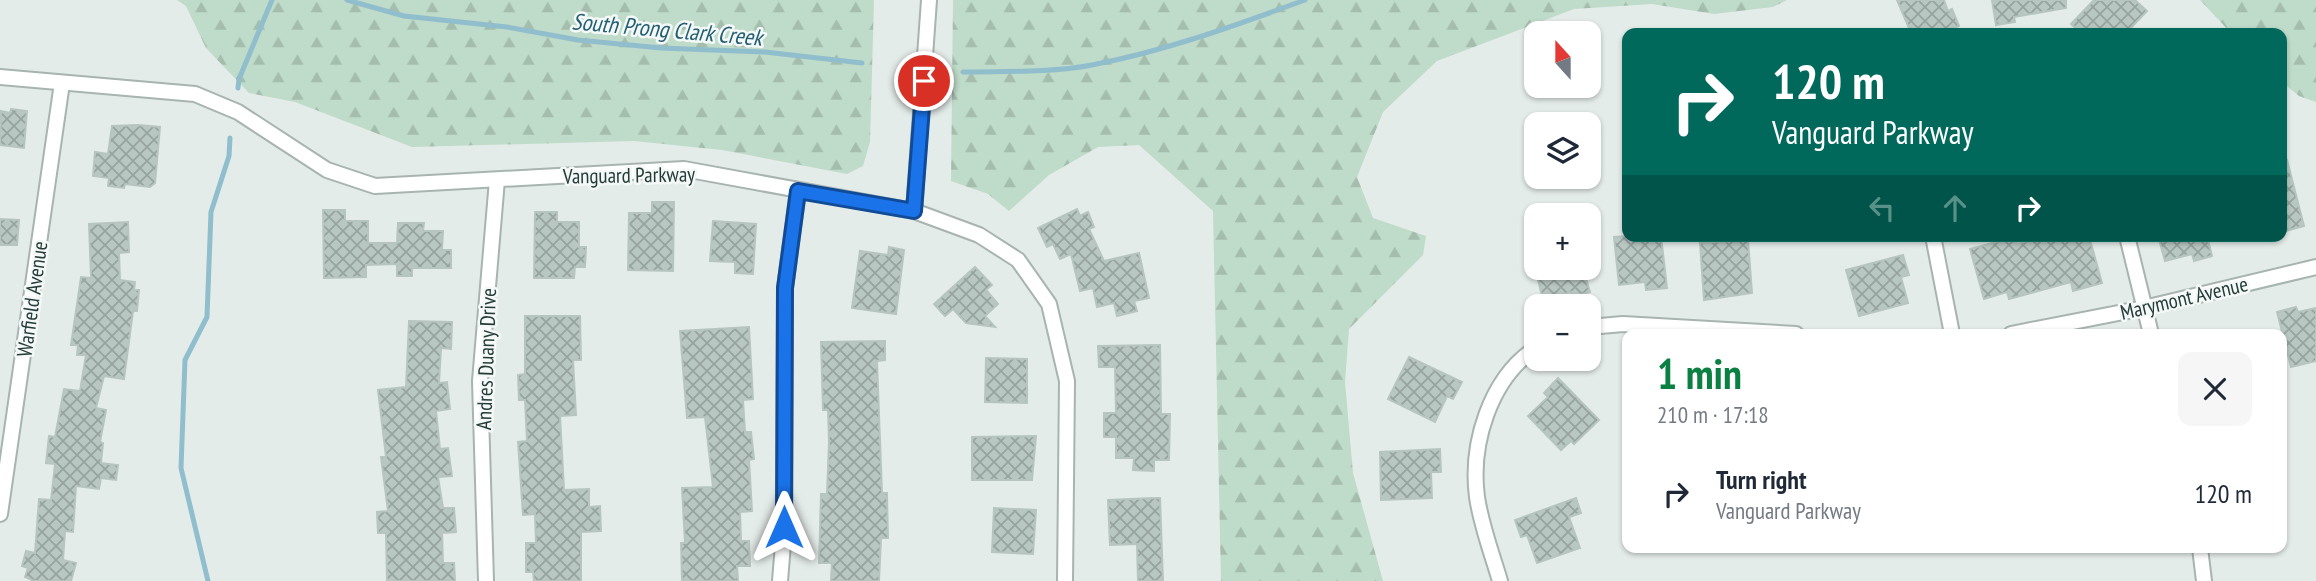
<!DOCTYPE html>
<html lang="en">
<head>
<meta charset="utf-8">
<style>
	body { margin:0; font-family:"PT Sans Narrow",sans-serif; background:#f6f6f7; color:#1f2937; height:100vh; display:flex; flex-direction:column; font-size:26px; white-space:nowrap }
	* { box-sizing:border-box; margin:0 }
	p { font-size:23px; color:#747a83 }
	.icon { flex:none; width:38px; height:38px; fill:none; stroke:currentColor; stroke-width:2; stroke-linecap:round; stroke-linejoin:round }
	.map { position:relative; flex:1; overflow:hidden }
	.drawer { position:absolute; left:1622px; top:329px; width:665px; height:224px; display:flex; flex-direction:column; background:#fff; border-radius:14px; box-shadow:0 2px 5px #0004 }
	.drawer>* { flex:none }
	.banner { position:absolute; left:1622px; top:28px; width:665px; height:214px; border-radius:14px; box-shadow:0 2px 5px #0004; background:#00695c; color:#fff; overflow:hidden }
	.needle { width:46px; rotate:339deg }
	.buttons { position:absolute; left:1524px; top:21px; display:grid; gap:14px }
	.buttons a { display:grid; place-items:center; width:77px; height:77px; border-radius:14px; background:#fff; box-shadow:0 2px 5px #0004; font-size:35px }
	.pin { position:absolute; display:grid; place-items:center; width:60px; height:60px; color:#fff; margin:-30px; border:4px solid #fff; border-radius:50%; box-shadow:0 2px 7px #0007 }
	.me { position:absolute; width:77px; margin:-38px; rotate:0deg; stroke-linejoin:round; filter:drop-shadow(0 0 5px #0008) }
	.turn { display:flex; align-items:center; gap:24px; height:147px; padding:0 35px; font-size:32px }
	.turn .icon { width:91px; height:91px; stroke-width:2.5 }
	.turn b { display:block; font-size:49px; line-height:60px }
	.lanes { display:flex; align-items:center; height:66px; padding:0 35px; background:#0003; justify-content:center; gap:35px; direction:ltr }
	.lanes .off { opacity:.35 }
	.round { display:grid; place-items:center; flex:none; width:74px; height:74px; border-radius:14px; background:#f6f6f7 }
	.head { display:flex; align-items:center; justify-content:space-between; height:119px; padding:0 35px }
	h1 { font-size:42px; font-weight:700; line-height:52px; color:#0b8043 }
	ul { padding:0; list-style:none }
	li { display:flex; align-items:center; gap:21px; height:91px; padding:0 35px }
	li div { flex:1 }
	li b { display:block; font-size:26px }
	li em { font-style:normal }
	.map>svg:first-child { display:block }
</style>
</head>
<body>
<div class="map">
<svg width="2316" height="581" viewBox="0 0 2316 581">
	<defs>
		<pattern id="forest-firs" width="22" height="20" patternUnits="userSpaceOnUse" patternTransform="scale(1.75)"><rect width="22" height="20" fill="#bfdbc9"/><path d="M5 1l3.5 6h-7zM16 11l3.5 6h-7z" fill="#a4bdad"/></pattern>
		<pattern id="building-cross-hatch" width="8" height="8" patternUnits="userSpaceOnUse" patternTransform="scale(1.75)"><rect width="8" height="8" fill="#b9c7c2"/><path d="M0 0l8 8M0 8l8-8" fill="none" stroke="#96a39f"/></pattern>
	</defs>
	<rect width="100%" height="100%" fill="#e4ece9"/>
	<g fill="url(#forest-firs)">
		<path d="M177,0H874L870,142L863,166L847,174L722,150L634,141L412,147L295,102L249,93L206,48L186,6Z"/>
		<path d="M953,0H1787L1773,7L1714,14L1652,4L1574,9L1437,61L1383,112L1357,177L1373,218L1426,236L1423,255L1349,329L1345,382L1353,473L1383,581H1221L1213,211L1139,145L1098,147L1049,175L1009,211L988,194L951,181Z"/>
		<path d="M2200,0H2316V102L2299,96L2282,82V33H2231Z"/>
	</g>
	<g fill="none" stroke-linecap="round" stroke-linejoin="round">
		<g stroke="#91becc" stroke-width="5">
			<path d="M347,0L404,16L507,27L578,40L661,48L765,52L862,63"/>
			<path d="M963,72C1005,71 1050,73 1092,65C1165,51 1234,26 1305,0"/>
			<path d="M238,88L239,79L272,0"/>
			<path d="M208,581L181,468L185,360L207,317L211,212L229,156L230,138"/>
		</g>
	</g>
	<g fill="url(#building-cross-hatch)" stroke="#b7c5c1" stroke-width="2">
		<path d="M1897,0H1944L1948,11L1952,9L1959,26L1942,33H1911Z"/>
		<path d="M1992,0H2066V8L2014,17L2015,22L1996,25Z"/>
		<path d="M2094,0H2135L2147,11L2126,33H2081L2071,24Z"/>
		<path d="M11,109L27,111L24,148L0,145L1,111L10,113Z"/>
		<path d="M138,125L160,127L155,183L150,187L125,184L124,188L108,186L109,178L93,176L95,152L108,154L112,126Z"/>
		<path d="M2287,160L2304,226L2282,232V161Z"/>
		<path d="M652,202H674L673,271L628,270L629,213H652Z"/>
		<path d="M1077,209L1080,216L1088,212L1094,227L1089,229L1104,261L1139,253L1149,298L1134,301L1137,311L1117,316L1114,303L1097,307L1093,288L1080,291L1071,254L1060,259L1053,244L1047,247L1038,228Z"/>
		<path d="M323,210H345V221H368V243H397L398,223H424L423,231H443L442,250H451V268H412V276H397V264L366,265V277L324,278Z"/>
		<path d="M535,212H557V222H579V247H586L585,267H575L574,278H534Z"/>
		<path d="M0,219L19,220L17,245H0Z"/>
		<path d="M713,221L756,224L753,274L735,273V262L710,261Z"/>
		<path d="M128,222L129,252L119,253L120,280L135,282L134,290H139L137,311H133L124,379L104,376L96,408L106,410L100,442L103,443L101,463L118,465L116,480L101,478L99,489L76,486L73,532L65,531L63,560L76,563L71,581H34L25,577L28,568L22,566L26,551L35,553L39,499L51,500L55,464L46,463L49,436L55,437L64,389L80,391L86,355H77L78,345H71L81,277L91,278L89,224Z"/>
		<path d="M1628,236H1661L1667,288L1646,290L1645,282L1619,285L1614,237Z"/>
		<path d="M2046,236H2089L2102,283L2073,291L2071,282L2009,299L2007,292L1984,299L1970,249L2015,237L2017,244Z"/>
		<path d="M2158,236H2207L2212,256L2194,261L2192,254L2165,261Z"/>
		<path d="M1748,240L1752,293L1704,300L1700,243Z"/>
		<path d="M889,247L904,250L896,314L852,308L860,251L888,255Z"/>
		<path d="M1903,255L1909,275L1901,277L1908,303L1859,316L1846,270Z"/>
		<path d="M975,267L992,285L986,290L998,304L985,316L995,327L966,323L953,309L945,316L934,304Z"/>
		<path d="M1535,268H1583L1590,292L1572,297L1571,292L1543,300Z"/>
		<path d="M2296,307L2298,312L2316,308V361L2291,367L2277,312Z"/>
		<path d="M525,316H580L581,360H573L576,415L560,416L564,490L589,489V507L600,506L601,531L581,532V581H534L533,572H526V543H536L535,514L523,515L518,442L527,441L525,400H519L518,375L525,374Z"/>
		<path d="M409,321L452,322L451,349L441,348L439,383L447,382L450,409L436,411L440,449L448,448L452,476L438,477L443,508H454L456,532L442,533L443,563H454L455,581H387L386,533H378L377,512L388,511L381,457H386L378,390L406,387Z"/>
		<path d="M749,327L753,399L743,400L745,432H751L754,459L749,460L752,511L740,512L741,541H749L750,566H737L738,581H682L681,543H685L682,488L713,487L705,417L687,418L680,331Z"/>
		<path d="M885,341V360L877,361L882,493H887L888,538H881L879,581H831L832,563H819L821,494H827L829,442L828,410H823L821,342Z"/>
		<path d="M1160,345L1161,414H1170L1169,460H1154V471L1133,470L1134,458H1116V437H1104V413H1116L1115,367H1099L1098,346Z"/>
		<path d="M1409,357L1462,382L1453,399L1447,396L1435,422L1388,399Z"/>
		<path d="M986,358L1027,359V403L985,402Z"/>
		<path d="M1558,378L1599,420L1574,444L1571,441L1561,450L1528,416L1548,397L1544,393Z"/>
		<path d="M1036,436L1032,480H972V437Z"/>
		<path d="M1440,449L1441,472H1431L1432,498L1381,500L1380,452Z"/>
		<path d="M1153,498H1160L1163,581H1138L1137,544L1110,545L1108,500Z"/>
		<path d="M1576,498L1581,513L1569,517L1580,548L1537,563L1527,535L1521,537L1515,520Z"/>
		<path d="M994,508L1036,510L1033,554L992,552Z"/>
	</g>
	<g fill="none" stroke-linecap="round" stroke-linejoin="round">
		<defs>
			<g id="minor">
				<path d="M0,77L195,94L238,112L327,170L375,186L684,169L914,211L979,235L1018,260L1049,304L1067,381L1065,581"/>
				<path d="M914,211L929,0"/>
				<path d="M1933,236L1952,334"/>
				<path d="M2127,236L2151,334"/>
				<path d="M1589,327L1623,324L1796,334"/>
				<path d="M2011,334L2144,308L2316,267"/>
				<path d="M0,514L62,83"/>
				<path d="M2200,548L2204,581"/>
				<path d="M486,581L480,381L497,180"/>
				<path d="M780,581L784,532L785,288L798,191"/>
				<path d="M1500,581C1492,554 1481,525 1477,497C1470,444 1490,378 1536,348"/>
			</g>
		</defs>
		<use href="#minor" stroke="#a7b4b0" stroke-width="18"/>
		<use href="#minor" stroke="#fff" stroke-width="14"/>
	</g>
	<g fill="none" stroke-linecap="round" stroke-linejoin="round">
		<defs>
			<path id="route" d="M784,527L785,288L798,191L914,211L924,81"/>
		</defs>
		<use href="#route" stroke="#114b97" stroke-width="18"/>
		<use href="#route" stroke="#1a73e8" stroke-width="12"/>
	</g>
	<g text-anchor="middle" dominant-baseline="central" stroke-width="5" stroke-linejoin="round" paint-order="stroke">
		<g font-size="21" fill="#253c38" stroke="#f4f9f7">
			<text transform="translate(629 175) rotate(-1)">Vanguard Parkway</text>
			<text transform="translate(2184 298) rotate(-13)">Marymont Avenue</text>
			<text transform="translate(32 299) rotate(-82)">Warfield Avenue</text>
			<text transform="translate(486 359) rotate(-88)">Andres Duany Drive</text>
		</g>
		<g font-size="23" font-style="italic" fill="#245f73" stroke="#f4f9f7">
			<text transform="translate(667 29) rotate(5)">South Prong Clark Creek</text>
		</g>
	</g>
</svg>
<div class="buttons">
<a><svg class="needle" viewBox="-14 -14 28 28"><path d="M0-13l5 13h-10z" fill="#e53935"/><path d="M0 13l5-13h-10z" fill="#747a83"/></svg></a>
<a><svg class="icon" aria-label="layers" viewBox="0 0 24 24"><path d="M12 4l9 5-9 5-9-5zM3 14l9 5 9-5"/></svg></a>
<a>+</a>
<a>−</a>
</div>
<div class="pin" style="left:924px;top:81px;background:#d93025"><svg class="icon" aria-label="arrive" viewBox="0 0 24 24"><path d="M6 21V4h12l-3 4 3 4H6"/></svg></div>
<svg class="me" style="left:784px;top:527px" viewBox="-20 -20 40 40"><path d="M0-17L14 15 0 8-14 15z" fill="#1a73e8" stroke="#fff" stroke-width="4"/></svg>
<div class="banner">
<div class="turn"><svg class="icon" aria-label="right" viewBox="0 0 24 24"><path d="M7 20v-9h11M14 6l5 5-5 5"/></svg><div><b>120 m</b>Vanguard Parkway</div></div>
<div class="lanes"><svg class="icon off" aria-label="left" viewBox="0 0 24 24"><path d="M17 20v-9H6M10 6l-5 5 5 5"/></svg><svg class="icon off" aria-label="ahead" viewBox="0 0 24 24"><path d="M12 20V5M6 11l6-6 6 6"/></svg><svg class="icon" aria-label="right" viewBox="0 0 24 24"><path d="M7 20v-9h11M14 6l5 5-5 5"/></svg></div>
</div>
<section class="drawer">
<div class="head"><div><h1>1 min</h1><p>210 m · 17:18</p></div><a class="round"><svg class="icon" aria-label="close" viewBox="0 0 24 24"><path d="M6 6l12 12M18 6L6 18"/></svg></a></div>
<ul>
<li><svg class="icon" aria-label="right" viewBox="0 0 24 24"><path d="M7 20v-9h11M14 6l5 5-5 5"/></svg><div><b>Turn right</b><p>Vanguard Parkway</p></div><em>120 m</em></li>
</ul>
</section>
</div>
</body>
</html>
